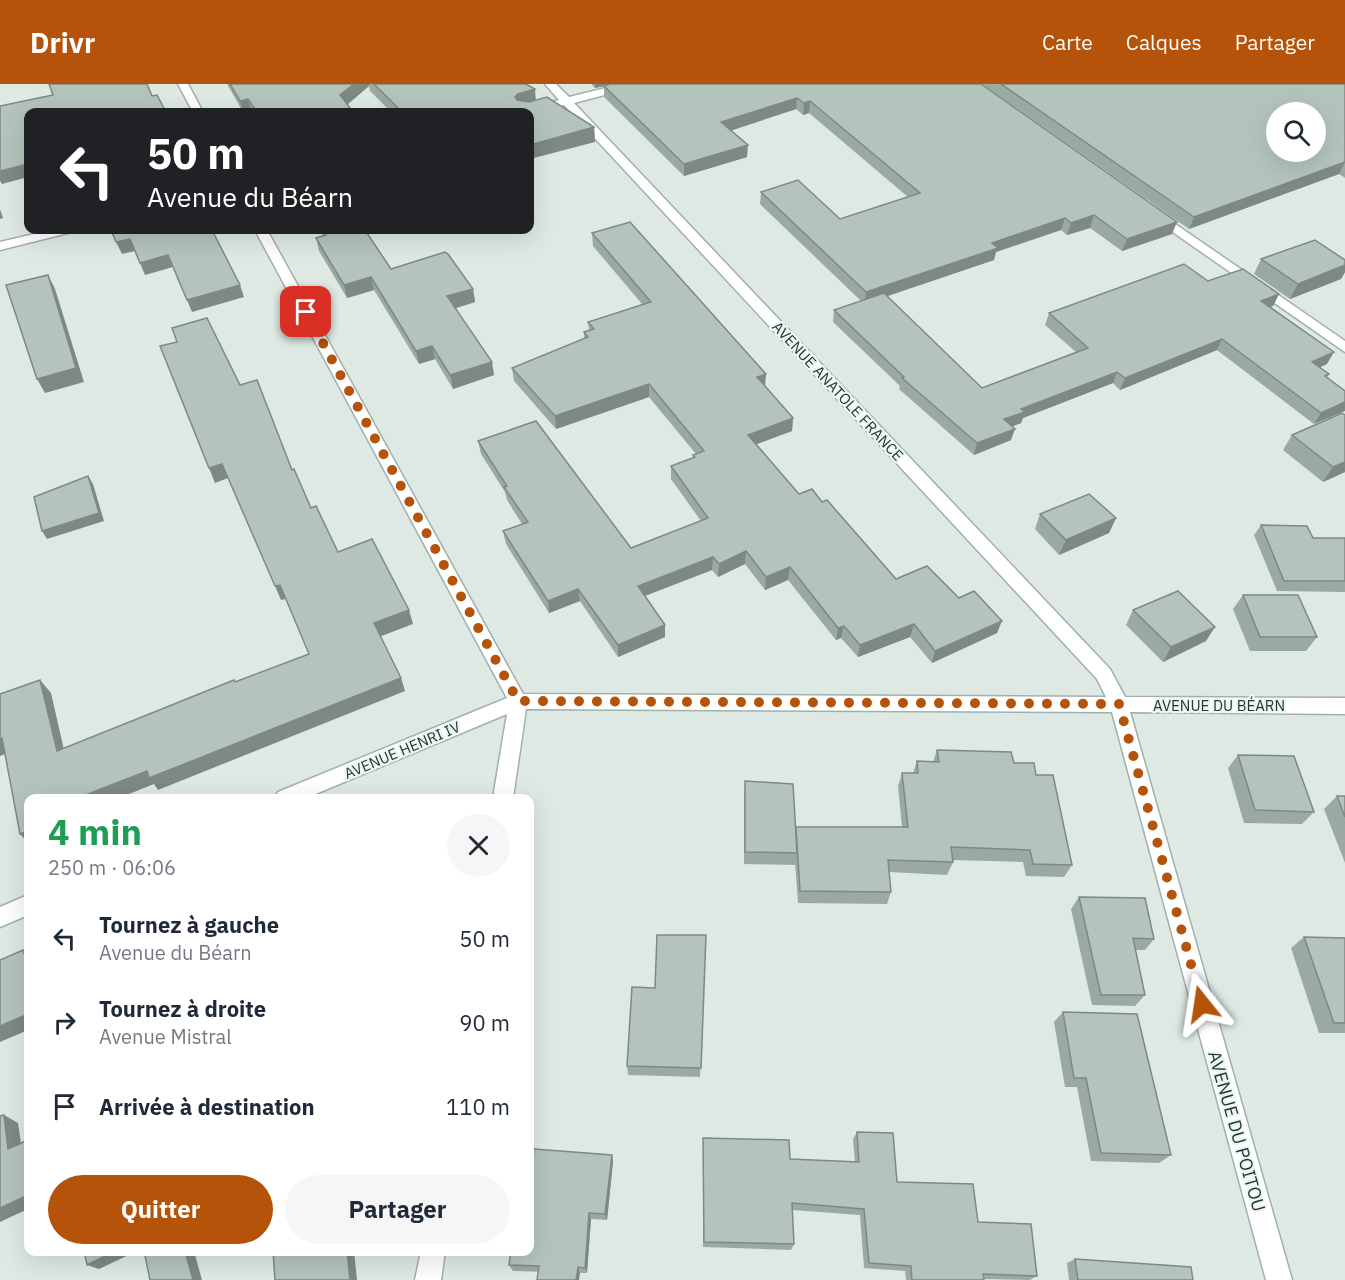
<!DOCTYPE html>
<html lang="fr">
<head>
<meta charset="utf-8">
<style>
	body { margin:0; font-family:"IBM Plex Sans",sans-serif; background:#f6f6f7; color:#1f2937; height:100vh; display:flex; flex-direction:column; font-size:22px; white-space:nowrap }
	* { box-sizing:border-box; margin:0 }
	p { font-size:20px; color:#747a83 }
	.icon { flex:none; width:33px; height:33px; fill:none; stroke:currentColor; stroke-width:2; stroke-linecap:round; stroke-linejoin:round }
	.map { position:relative; flex:1; overflow:hidden }
	.sheet { position:absolute; left:24px; top:710px; width:510px; height:462px; display:flex; flex-direction:column; background:#fff; border-radius:12px; box-shadow:0 6px 24px #0002 }
	.sheet>* { flex:none }
	.banner { position:absolute; left:24px; top:24px; width:510px; height:126px; border-radius:12px; box-shadow:0 6px 24px #0002; background:#202124; color:#fff; overflow:hidden }
	.buttons { position:absolute; left:1266px; top:18px; display:grid; gap:12px }
	.buttons a { display:grid; place-items:center; width:60px; height:60px; border-radius:50%; background:#fff; box-shadow:0 6px 24px #0002; font-size:30px }
	.pin { position:absolute; display:grid; place-items:center; width:51px; height:51px; color:#fff; margin:-26px; border-radius:12px; box-shadow:0 3px 9px #0006 }
	.me { position:absolute; width:66px; margin:-33px; rotate:345deg; stroke-linejoin:round; filter:drop-shadow(0 0 4px #0008) }
	.turn { display:flex; align-items:center; gap:21px; height:126px; padding:0 24px; font-size:27px }
	.turn .icon { width:78px; height:78px; stroke-width:2.5 }
	.turn b { display:block; font-size:42px; line-height:51px }
	.round { display:grid; place-items:center; flex:none; width:63px; height:63px; border-radius:32px; background:#f6f6f7 }
	.headline { display:flex; align-items:center; justify-content:space-between; height:102px; padding:0 24px }
	h1 { font-size:36px; font-weight:700; line-height:45px; color:#1e9e55 }
	.action { display:flex; gap:12px; margin-top:auto; padding:12px 24px }
	.action a { flex:1; height:69px; border-radius:36px; background:#b45309; color:#fff; font-size:24px; font-weight:700; line-height:69px; text-align:center }
	.action a+a { background:#f6f6f7; color:#1f2937 }
	ul { padding:0; list-style:none }
	li { display:flex; align-items:center; gap:18px; height:84px; padding:0 24px }
	li div { flex:1 }
	li b { display:block; font-size:22px }
	li em { font-style:normal }
	header { display:flex; align-items:center; gap:36px; box-sizing:border-box; height:84px; padding:0 30px; background:#b45309; color:#fff }
	header strong { font-size:28px }
	nav { display:flex; gap:33px; margin-inline-start:auto; font-size:21px }
	.map>svg:first-child { display:block }
</style>
</head>
<body>
<header>
<strong>Drivr</strong>
<nav><a>Carte</a><a>Calques</a><a>Partager</a></nav>
</header>
<div class="map">
<svg width="1345" height="1196" viewBox="0 0 1345 1196">
	<rect width="100%" height="100%" fill="#dee9e4"/>
	<g fill="none" stroke-linecap="round" stroke-linejoin="round">
		<defs>
			<g id="minor">
				<path d="M178,0H188L203,28H193Z"/>
				<path d="M545,0H556L569,13L622,0H640L639,2L574,19L1110,585L1125,613L1345,614V630L1130,628L1292,1196H1266L1112,628L526,625L513,714H493L507,630L306,714H275L278,708L507,614L255,146H267L523,610L1106,613L1097,595L564,21L530,30L519,28L520,26L559,16Z"/>
				<path d="M1155,126L1345,257V268L1151,133L1149,130L1151,127Z"/>
				<path d="M51,146H70L68,149L0,166V158Z"/>
				<path d="M28,811V831L0,843V823Z"/>
				<path d="M421,1167H445L441,1196H415Z"/>
			</g>
		</defs>
		<use href="#minor" stroke="#a1b0ab" stroke-width="3"/>
		<use href="#minor" fill="#fff" fill-rule="evenodd"/>
	</g>
	<g fill="#9ba9a3">
		<path d="M227,0H526L536,16L594,43L595,58L530,28H391L370,7L369,2L347,21L353,28H243Z"/>
		<path d="M591,0H981L1172,150L1122,167L1090,144L1067,151L1061,146L996,168L994,176L887,212L982,304L1076,268L1045,241L1049,229L1208,197L1279,210L1273,222L1270,223L1327,280L1320,283L1329,290L1327,293L1345,307L1314,340L1217,266L1120,306L1113,299L1023,334L1021,339L1012,342L1011,356L974,371L899,305L900,302L833,238L834,226L861,217L760,120L761,108L840,135L908,113L809,29L803,31L796,25L731,46L747,73L684,92L604,13V2L595,4Z"/>
		<path d="M982,0H1345V94L1339,90L1189,145Z"/>
		<path d="M319,146H365L391,185L473,205L475,218L455,224L494,291L453,305L435,275L419,280L374,206L347,214L319,167L316,154L323,152Z"/>
		<path d="M592,149L765,302L793,334L792,347L756,360L799,410L822,418L896,495L959,514L997,549L932,579L910,553L858,573L841,554L836,556L788,496L765,506L745,480L718,493L712,486L645,512L665,541V553L618,573L580,517L549,529L506,460L503,447L522,440L507,416L505,408L481,370L478,357L631,464L701,437L671,395V382L693,374V371L696,370L649,313L556,345L514,297L512,284L584,255V248L589,246L588,238L642,220L593,162Z"/>
		<path d="M1261,175L1345,176V188L1341,195L1290,215L1254,190Z"/>
		<path d="M1345,331V388L1323,398L1283,366L1292,351Z"/>
		<path d="M1040,430L1116,434L1109,449L1059,471L1035,445Z"/>
		<path d="M1261,441L1313,454H1345V508L1277,507L1254,451Z"/>
		<path d="M1243,511L1317,553L1306,567H1250L1233,525Z"/>
		<path d="M1133,526L1206,557L1163,578L1126,541Z"/>
		<path d="M937,666L1014,679L1036,691L1072,781L1064,793L1026,792L1023,778L952,776L953,778L947,791L889,788L891,808L887,820L798,819L795,778V781L744,780V710L745,697L796,746L902,743L898,702L902,689H913L917,677L933,678Z"/>
		<path d="M1238,671L1314,728L1302,740L1244,739L1228,684Z"/>
		<path d="M1337,712H1345V779L1324,725Z"/>
		<path d="M1079,813L1154,855L1145,866H1135L1145,911L1135,922L1092,921L1071,825Z"/>
		<path d="M706,851L700,993L628,991L627,982L655,904Z"/>
		<path d="M1304,853L1345,854V949H1319L1291,864Z"/>
		<path d="M1063,928L1171,1071L1159,1079L1091,1077L1077,1003H1065L1054,938Z"/>
		<path d="M857,1048L897,1098L978,1138L1037,1192L1030,1196L984,1195V1196H906L905,1187L864,1184L860,1131L792,1126L794,1160L791,1166L703,1163V1054L790,1075L855,1078L853,1055Z"/>
		<path d="M612,1071L613,1078L607,1136L591,1135L587,1189L513,1187L509,1181L530,1167Z"/>
		<path d="M1075,1175L1193,1196H1069L1067,1179Z"/>
	</g>
	<g fill="#7e8984">
		<path d="M354,0H369V2L343,24L340,11Z"/>
		<path d="M595,0H613L595,4Z"/>
		<path d="M535,5L536,20L519,24L515,13L518,10Z"/>
		<path d="M797,14L796,25L721,50V38Z"/>
		<path d="M248,15L252,28H243L240,17Z"/>
		<path d="M810,17L809,29L803,31L804,19Z"/>
		<path d="M594,43L595,58L530,75V61Z"/>
		<path d="M748,61L747,73L684,92V80Z"/>
		<path d="M1345,78L1339,90L1189,145L1194,133Z"/>
		<path d="M28,80V93L2,100L0,97V87Z"/>
		<path d="M0,125L3,134L0,135Z"/>
		<path d="M1094,131L1090,144L1067,151L1071,139Z"/>
		<path d="M1065,134L1061,146L996,168L994,176L864,220L866,208L992,159Z"/>
		<path d="M1177,138L1172,150L1122,167L1127,155Z"/>
		<path d="M130,155L135,167L122,170L116,158Z"/>
		<path d="M168,171L173,183L145,191L140,179Z"/>
		<path d="M1345,181V188L1341,195L1290,215L1298,200Z"/>
		<path d="M48,191L55,205L84,298L45,309L37,295Z"/>
		<path d="M371,193L374,206L347,214L344,201Z"/>
		<path d="M240,201L244,213L192,228L187,216Z"/>
		<path d="M473,205L475,218L450,226L447,212Z"/>
		<path d="M1279,210L1273,222L1256,229L1261,217Z"/>
		<path d="M1222,255L1217,266L1120,306L1125,294Z"/>
		<path d="M432,262L435,275L419,280L416,267Z"/>
		<path d="M1334,268L1327,280L1305,290L1312,278Z"/>
		<path d="M492,278L494,291L453,305L450,291Z"/>
		<path d="M1117,288L1113,299L1023,334L1021,339L1001,347L1004,335L1021,325Z"/>
		<path d="M766,290L765,303L757,293Z"/>
		<path d="M649,300V313L556,345L555,332Z"/>
		<path d="M1345,318V327L1314,340L1321,329Z"/>
		<path d="M793,334L792,347L747,364L748,351Z"/>
		<path d="M1015,345L1011,356L974,371L977,359Z"/>
		<path d="M1345,378V388L1323,398L1333,383Z"/>
		<path d="M222,380L228,394L215,399L209,384Z"/>
		<path d="M88,392L93,400L104,437L47,455L42,447Z"/>
		<path d="M1116,434L1109,449L1059,471L1066,456Z"/>
		<path d="M746,467L745,480L718,493L719,480Z"/>
		<path d="M713,473L712,486L639,514L638,502Z"/>
		<path d="M790,483L788,496L765,506L766,493Z"/>
		<path d="M280,501L286,515L281,516L275,502Z"/>
		<path d="M578,505L580,517L549,529L548,517Z"/>
		<path d="M409,526L413,540L379,553L374,539Z"/>
		<path d="M1002,537L997,549L932,579L935,567Z"/>
		<path d="M914,540L910,553L858,573L860,561Z"/>
		<path d="M665,541V553L618,573V561Z"/>
		<path d="M844,542L841,554L836,556L838,544Z"/>
		<path d="M1215,543L1206,557L1163,578L1171,563Z"/>
		<path d="M401,594L405,607L158,706L154,700L119,714H78L147,687Z"/>
		<path d="M40,596L51,609L67,679L57,667Z"/>
		<path d="M2,654L13,667L0,672V655Z"/>
		<path d="M28,747V759L20,750Z"/>
		<path d="M28,930V946L0,958V942Z"/>
		<path d="M4,1031L18,1039L23,1073L8,1065Z"/>
		<path d="M612,1071L613,1078L607,1136L605,1130Z"/>
		<path d="M28,1111V1125L0,1138V1124Z"/>
		<path d="M589,1129L591,1135L587,1189L585,1184Z"/>
		<path d="M115,1167H137L99,1185L87,1181Z"/>
		<path d="M185,1167H194L202,1196H193Z"/>
		<path d="M347,1167H354L357,1196H350Z"/>
		<path d="M578,1183L580,1189L579,1196H576Z"/>
	</g>
	<g fill="#b4c4bd" stroke="#7e8984" stroke-width="1.5" fill-rule="evenodd">
		<path d="M49,0H147L152,12L157,11L166,28H28V80L0,87V22L53,11Z"/>
		<path d="M230,0H354L340,11L353,28H257L248,15L240,17Z"/>
		<path d="M374,0H526L535,5L518,10L515,13L517,16L529,18L547,13L594,43L530,61V28H402Z"/>
		<path d="M610,0H981L1177,138L1127,155L1094,131L1071,139L1065,134L992,159L998,164L866,208L761,108L798,96L840,135L920,109L810,17L804,19L797,14L721,38L748,61L684,80L604,2Z"/>
		<path d="M1001,0H1345V78L1194,133ZM1276,28H1316V68H1276Z"/>
		<path d="M630,138L766,290L757,293L793,334L748,351L799,410L812,405L822,418L827,416L896,495L927,482L959,514L974,507L1002,537L935,567L914,540L860,561L844,542L838,544L790,483L766,493L746,467L719,480L713,473L638,502L665,541L618,561L578,505L548,517L503,447L528,438L504,403L507,402L478,357L536,337L631,464L708,434L671,382L695,373L693,371L704,367L649,300L555,332L512,284L588,253L584,248L594,245L588,238L651,218L592,149Z"/>
		<path d="M111,146H212L240,201L187,216L168,171L140,179L130,155L116,158Z"/>
		<path d="M323,146H365L391,185L445,168L448,170L473,205L447,212L492,278L450,291L432,262L416,267L371,193L344,201L316,154L326,151Z"/>
		<path d="M1315,156L1345,176V181L1298,200L1261,175Z"/>
		<path d="M1184,180L1208,197L1243,185L1279,210L1261,217L1334,268L1312,278L1329,290L1325,292L1345,307V318L1321,329L1222,255L1125,294L1117,288L1021,325L1025,328L1004,335L1015,345L977,359L902,294L904,293L834,226L884,209L982,304L1088,264L1049,229Z"/>
		<path d="M48,191L76,284L37,295L6,201Z"/>
		<path d="M207,234L240,301L257,296L292,386L294,385L311,424L316,422L338,468L372,455L409,526L374,539L401,594L149,694L147,687L78,714H28V747L20,750L2,654L0,655V610L40,596L57,667L234,596L235,598L309,570L280,501L275,502L222,380L209,384L160,262L177,258L172,244Z"/>
		<path d="M1342,329L1345,331V378L1333,383L1292,351Z"/>
		<path d="M88,392L99,429L42,447L34,413Z"/>
		<path d="M1089,410L1116,434L1066,456L1040,430Z"/>
		<path d="M1261,441L1307,442L1313,454H1345V497H1284Z"/>
		<path d="M1178,507L1215,543L1171,563L1133,526Z"/>
		<path d="M1243,511H1298L1317,553H1260Z"/>
		<path d="M937,666L1011,668L1014,679H1034L1036,691H1053L1072,781L1033,780L1030,766L951,763L953,778L888,776L891,808L800,807L796,743H908L902,689H918L917,677L939,678Z"/>
		<path d="M1238,671L1294,672L1314,728L1255,726Z"/>
		<path d="M745,697L793,700L797,769L745,768Z"/>
		<path d="M1337,712H1345V733Z"/>
		<path d="M1079,813L1145,814L1154,855L1133,854L1145,911H1101Z"/>
		<path d="M657,851H706L701,984L627,982L632,903L655,904Z"/>
		<path d="M1304,853L1345,854V939H1334Z"/>
		<path d="M23,866L25,872L28,870V930L0,942V876Z"/>
		<path d="M1063,928L1137,930L1171,1071L1101,1069L1086,994H1074Z"/>
		<path d="M4,1031L8,1065L28,1056V1111L0,1124V1032Z"/>
		<path d="M857,1048L893,1049L897,1098L973,1100L978,1138L1031,1140L1037,1192L983,1190L984,1196H912L911,1182L869,1179L864,1125L792,1119L794,1160L704,1158L703,1054L789,1056L790,1075L859,1078Z"/>
		<path d="M534,1065L612,1071L605,1130L589,1129L585,1184L578,1183L576,1196H537L539,1182L509,1181L511,1167H530V1102Z"/>
		<path d="M84,1167H115L87,1181Z"/>
		<path d="M144,1167H185L193,1196H150Z"/>
		<path d="M273,1167H347L350,1196H275Z"/>
		<path d="M1075,1175L1191,1183L1193,1196H1078Z"/>
	</g>
	<g fill="none" stroke-linecap="round" stroke-linejoin="round">
		<path stroke="#b45309" stroke-width="10" stroke-dasharray="0 18" d="M306,228L518,617L1119,620L1202,920"/>
	</g>
	<g text-anchor="middle" dominant-baseline="central" stroke-width="4.5" stroke-linejoin="round" paint-order="stroke">
		<g font-size="15" fill="#203831" stroke="#eef6f2">
			<text transform="translate(838 307) rotate(47)">AVENUE ANATOLE FRANCE</text>
			<text x="1219" y="621">AVENUE DU BÉARN</text>
			<text transform="translate(402 666) rotate(-23)">AVENUE HENRI IV</text>
		</g>
		<g font-size="18" fill="#203831" stroke="#eef6f2">
			<text transform="translate(1237 1047) rotate(74)">AVENUE DU POITOU</text>
		</g>
	</g>
</svg>
<div class="buttons">
<a><svg class="icon" aria-label="search" viewBox="0 0 24 24"><circle cx="10" cy="10" r="6"/><path d="M15 15l6 6"/></svg></a>
</div>
<div class="pin" style="left:306px;top:228px;background:#d93025"><svg class="icon" aria-label="arrive" viewBox="0 0 24 24"><path d="M6 21V4h12l-3 4 3 4H6"/></svg></div>
<svg class="me" style="left:1202px;top:920px" viewBox="-20 -20 40 40"><path d="M0-17L14 15 0 8-14 15z" fill="#b45309" stroke="#fff" stroke-width="4"/></svg>
<div class="banner">
<div class="turn"><svg class="icon" aria-label="left" viewBox="0 0 24 24"><path d="M17 20v-9H6M10 6l-5 5 5 5"/></svg><div><b>50 m</b>Avenue du Béarn</div></div>
</div>
<section class="sheet">
<div class="headline"><div><h1>4 min</h1><p>250 m · 06:06</p></div><a class="round"><svg class="icon" aria-label="close" viewBox="0 0 24 24"><path d="M6 6l12 12M18 6L6 18"/></svg></a></div>
<ul>
<li><svg class="icon" aria-label="left" viewBox="0 0 24 24"><path d="M17 20v-9H6M10 6l-5 5 5 5"/></svg><div><b>Tournez à gauche</b><p>Avenue du Béarn</p></div><em>50 m</em></li>
<li><svg class="icon" aria-label="right" viewBox="0 0 24 24"><path d="M7 20v-9h11M14 6l5 5-5 5"/></svg><div><b>Tournez à droite</b><p>Avenue Mistral</p></div><em>90 m</em></li>
<li><svg class="icon" aria-label="arrive" viewBox="0 0 24 24"><path d="M6 21V4h12l-3 4 3 4H6"/></svg><div><b>Arrivée à destination</b></div><em>110 m</em></li>
</ul>
<div class="action"><a>Quitter</a><a>Partager</a></div>
</section>
</div>
</body>
</html>
